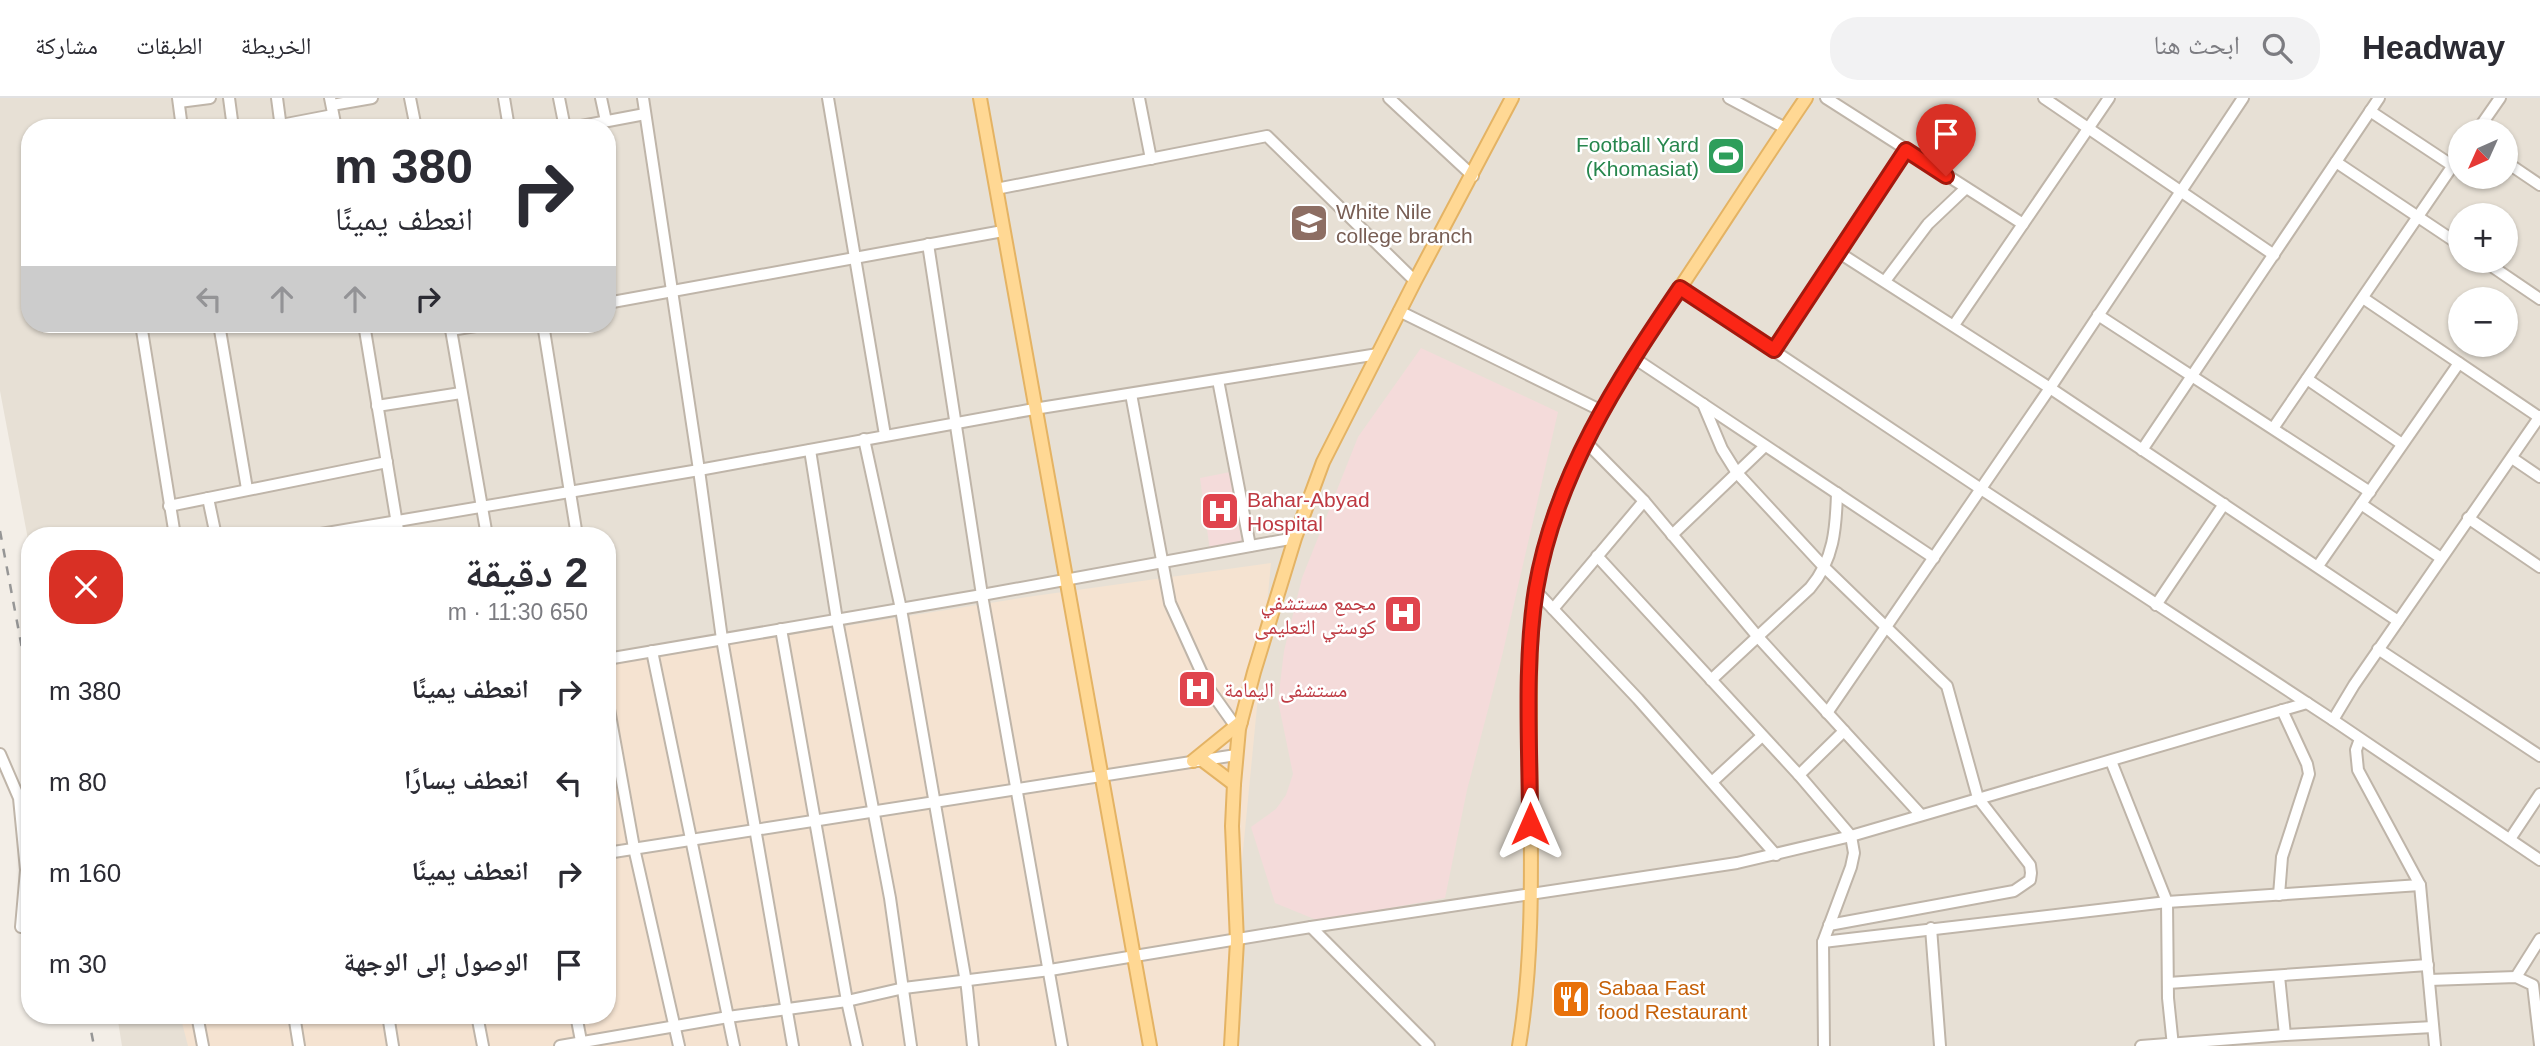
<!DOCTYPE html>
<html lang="ar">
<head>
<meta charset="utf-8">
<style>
	body { margin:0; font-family:Helvetica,"Noto Naskh Arabic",sans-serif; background:#f2f2f3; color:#2b2b33; direction:rtl; height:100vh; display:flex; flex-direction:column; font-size:26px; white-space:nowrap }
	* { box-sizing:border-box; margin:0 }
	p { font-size:23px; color:#7c7c81 }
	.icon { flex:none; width:38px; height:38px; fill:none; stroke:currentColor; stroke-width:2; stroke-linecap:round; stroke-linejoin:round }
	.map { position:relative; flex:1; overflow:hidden; direction:ltr }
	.details { position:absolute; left:21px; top:429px; width:595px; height:497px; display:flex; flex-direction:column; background:#fff; border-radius:28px; box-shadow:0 2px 5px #0004; direction:rtl }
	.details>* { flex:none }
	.banner { position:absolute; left:21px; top:21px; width:595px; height:214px; border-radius:28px; box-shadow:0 2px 5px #0004; direction:rtl; background:#fff; color:#2b2b33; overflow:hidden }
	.needle { width:46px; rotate:225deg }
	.fabs { position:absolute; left:2448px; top:21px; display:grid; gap:14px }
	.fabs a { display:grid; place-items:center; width:70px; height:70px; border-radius:50%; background:#fff; box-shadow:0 2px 5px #0004; font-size:35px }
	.pin { position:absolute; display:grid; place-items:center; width:60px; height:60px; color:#fff; margin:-72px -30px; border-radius:50% 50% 50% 0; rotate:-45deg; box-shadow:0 0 7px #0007 }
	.pin .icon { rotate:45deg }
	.me { position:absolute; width:77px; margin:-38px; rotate:0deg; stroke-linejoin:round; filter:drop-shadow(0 0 5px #0008) }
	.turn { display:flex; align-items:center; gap:24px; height:147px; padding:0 28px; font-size:32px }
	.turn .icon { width:91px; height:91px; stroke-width:2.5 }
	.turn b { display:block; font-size:49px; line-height:60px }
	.lanes { display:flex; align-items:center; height:66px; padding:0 28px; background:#0003; justify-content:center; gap:35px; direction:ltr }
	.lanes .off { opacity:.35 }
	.round { display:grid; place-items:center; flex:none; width:74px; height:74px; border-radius:28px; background:#f2f2f3 }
	.head { display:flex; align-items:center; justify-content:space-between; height:119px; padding:0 28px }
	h1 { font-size:42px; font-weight:700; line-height:52px }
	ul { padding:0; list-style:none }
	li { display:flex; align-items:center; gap:21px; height:91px; padding:0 28px }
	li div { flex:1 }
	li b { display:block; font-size:26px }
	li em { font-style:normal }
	header { display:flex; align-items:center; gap:42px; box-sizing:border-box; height:98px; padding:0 35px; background:#fff; border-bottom:2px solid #e1e1e2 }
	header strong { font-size:33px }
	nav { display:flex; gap:38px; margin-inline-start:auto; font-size:24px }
	.search { width:490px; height:63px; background:#f2f2f3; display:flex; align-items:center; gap:18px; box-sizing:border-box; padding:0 24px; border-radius:28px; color:#7c7c81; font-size:26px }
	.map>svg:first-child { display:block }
</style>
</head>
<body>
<header>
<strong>Headway</strong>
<div class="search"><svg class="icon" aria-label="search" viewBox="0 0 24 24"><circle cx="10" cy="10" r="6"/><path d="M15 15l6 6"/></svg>ابحث هنا</div>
<nav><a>الخريطة</a><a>الطبقات</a><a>مشاركة</a></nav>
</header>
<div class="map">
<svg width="2540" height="948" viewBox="0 0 2540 948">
	<rect width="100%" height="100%" fill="#f3eee7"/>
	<path fill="#e7e0d5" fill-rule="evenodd" d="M0,0H2540V948H122L117,917H607V438H30V452L0,293ZM30,30H607V226H30ZM2460,33H2506V79H2460ZM2460,117H2506V163H2460ZM2460,201H2506V247H2460Z"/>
	<path fill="#f5e3d1" d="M1271,465L1224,948H188L180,917H607V566L1034,498Z"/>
	<g fill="#f4dbda">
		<path d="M1421,250L1558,314L1502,558L1467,692L1445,800L1319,823L1275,805L1251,729L1276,711L1286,697L1293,676L1278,603L1284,553L1302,480L1358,339Z"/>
		<path d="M1230,374L1242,446L1210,453L1200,380Z"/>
	</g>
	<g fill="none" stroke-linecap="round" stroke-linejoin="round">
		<defs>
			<g id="minor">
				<path d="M178,0L182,30"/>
				<path d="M229,0L233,30"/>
				<path d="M277,0L281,30"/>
				<path d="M330,0L336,30"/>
				<path d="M410,0L416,30"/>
				<path d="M504,0L509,30"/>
				<path d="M559,0L565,30"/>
				<path d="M601,0L606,23"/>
				<path d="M643,0L699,372L722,541L793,948"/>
				<path d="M828,0L885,337"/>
				<path d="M1139,0L1151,61"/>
				<path d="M1389,0L1473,78"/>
				<path d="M1729,0L1785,30"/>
				<path d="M1826,0L2023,126"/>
				<path d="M2044,0L2274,157"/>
				<path d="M179,4L210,0"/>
				<path d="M332,7L372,0"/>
				<path d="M2370,13L2453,68"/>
				<path d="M281,27L333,17"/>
				<path d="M571,30L645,16"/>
				<path d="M2477,33L2500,0"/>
				<path d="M2336,64L2460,147"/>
				<path d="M2506,64L2540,87"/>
				<path d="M996,91L1267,38L1415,183"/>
				<path d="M928,146L982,497L1062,948"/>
				<path d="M1838,154L2050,290L2398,523"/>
				<path d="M2484,163L2540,201"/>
				<path d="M1885,183L1928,126L1966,90"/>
				<path d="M1680,190L1981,391L2333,622L2540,762"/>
				<path d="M2363,200L2539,319"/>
				<path d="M607,205L1003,133"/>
				<path d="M1399,213L1602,313"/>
				<path d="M2098,217L2370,394"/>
				<path d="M141,226L175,438"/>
				<path d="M219,226L247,391"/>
				<path d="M364,226L399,438"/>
				<path d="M450,226L487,438"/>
				<path d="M543,226L577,438"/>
				<path d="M1954,227L2109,0"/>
				<path d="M451,232L488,226"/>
				<path d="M1774,252L1906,52"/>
				<path d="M1634,260L1934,460"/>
				<path d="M2307,281L2402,346"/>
				<path d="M1218,282L1250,448"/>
				<path d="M1131,296L1170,505L1209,591L1236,629"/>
				<path d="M1703,306L1722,351L1737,375L1824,469L1947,588L1978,700L2030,767L2031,775L2030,782L2014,793L1829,827"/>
				<path d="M377,308L461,295"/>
				<path d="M2274,329L2460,57"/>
				<path d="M864,341L901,511L967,890L973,948"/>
				<path d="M1585,343L1644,403L1758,539L1921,717"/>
				<path d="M810,352L837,522L890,800L911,948"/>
				<path d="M2142,352L2379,0"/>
				<path d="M2512,360L2540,379"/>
				<path d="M208,400L216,438"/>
				<path d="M2361,406L2441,460"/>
				<path d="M169,408L387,364"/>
				<path d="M2468,420L2540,469"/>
				<path d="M1672,437L1765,348"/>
				<path d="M309,438L699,372L1034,311L1378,256"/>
				<path d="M1597,458L1799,677L1851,738L1854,755L1851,769L1823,844L1824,948"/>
				<path d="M2318,468L2459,265"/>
				<path d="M1536,493L1638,601L1776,757"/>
				<path d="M2156,507L2224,406"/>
				<path d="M1553,511L1644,403"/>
				<path d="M781,531L847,903L857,948"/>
				<path d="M2378,551L2540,658"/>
				<path d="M652,553L734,948"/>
				<path d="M607,561L982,497L1295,440"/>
				<path d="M1711,582L1810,490C1834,462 1836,430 1837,395"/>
				<path d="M607,600L634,750L679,948"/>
				<path d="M1827,615L2050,290L2243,0"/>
				<path d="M2333,622L2354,587L2540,318"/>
				<path d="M2360,641L2356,652L2358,672L2420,787L2435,948"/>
				<path d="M0,656L19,700L26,772L21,829H30"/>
				<path d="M2111,663L2167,804L2168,900L2173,948"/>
				<path d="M1799,677L1844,633"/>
				<path d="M1712,684L1762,638"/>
				<path d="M2510,741L2540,696"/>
				<path d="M607,755L1236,657"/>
				<path d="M2279,797L2282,759L2309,676L2307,666L2282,612"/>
				<path d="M1311,829L1429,948"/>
				<path d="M1931,830L1940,948"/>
				<path d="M1823,844L2167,804L2420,787"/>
				<path d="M2279,878L2285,937"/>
				<path d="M2516,879L2540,841"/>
				<path d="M2429,882L2516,879L2533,887L2540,947"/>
				<path d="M2168,885L2428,867"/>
				<path d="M197,917L203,948"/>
				<path d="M294,917L299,948"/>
				<path d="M388,917L393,948"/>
				<path d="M477,917L483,948"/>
				<path d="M576,917L582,948"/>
				<path d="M560,948L728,919L847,903L904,890L1050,872L1311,829L1737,765L1851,738L2307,605"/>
				<path d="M2141,948L2285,937L2433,929"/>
			</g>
			<g id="major">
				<path d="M980,0L1150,948"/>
				<path d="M1201,661L1234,686"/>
				<path d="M1193,663L1241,624"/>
				<path d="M1231,948L1237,843L1232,728L1234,686L1239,631L1254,574L1295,440L1323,364L1415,183L1512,0"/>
				<path d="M1519,948C1536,846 1530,739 1530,636C1530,589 1529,540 1536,493C1552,378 1618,284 1680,190C1722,127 1763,63 1806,0"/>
			</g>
		</defs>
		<use href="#minor" stroke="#bfb5a9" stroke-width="14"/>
		<use href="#major" stroke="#e4b364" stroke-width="16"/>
		<use href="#minor" stroke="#fff" stroke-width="10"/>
		<use href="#major" stroke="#ffd894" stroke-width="12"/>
		<g stroke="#969696" stroke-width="2.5" stroke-dasharray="9 9" stroke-linecap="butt">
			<path d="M0,433L30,593"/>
			<path d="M88,917L94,948"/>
		</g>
	</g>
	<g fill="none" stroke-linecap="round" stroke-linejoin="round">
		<defs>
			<path id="route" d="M1530,726C1530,650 1524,566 1536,491C1555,378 1617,283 1680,190L1774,252L1906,52L1946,78"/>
		</defs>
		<use href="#route" stroke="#a3190e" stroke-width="18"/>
		<use href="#route" stroke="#fb2616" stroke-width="12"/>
	</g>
	<defs>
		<symbol id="stadium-square" viewBox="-11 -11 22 22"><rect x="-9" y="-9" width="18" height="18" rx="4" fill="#2e9e5b" stroke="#fff"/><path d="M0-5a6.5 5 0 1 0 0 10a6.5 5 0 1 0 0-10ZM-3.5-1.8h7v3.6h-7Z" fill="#fff"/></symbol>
		<symbol id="university-square" viewBox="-11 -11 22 22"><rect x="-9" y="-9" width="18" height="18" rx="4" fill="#8d6e63" stroke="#fff"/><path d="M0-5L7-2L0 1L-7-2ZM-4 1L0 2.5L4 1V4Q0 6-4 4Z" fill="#fff"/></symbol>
		<symbol id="hospital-square" viewBox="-11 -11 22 22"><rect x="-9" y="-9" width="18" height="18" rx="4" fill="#e0444e" stroke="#fff"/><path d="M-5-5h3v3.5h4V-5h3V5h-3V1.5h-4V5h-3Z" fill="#fff"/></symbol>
		<symbol id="restaurant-square" viewBox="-11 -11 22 22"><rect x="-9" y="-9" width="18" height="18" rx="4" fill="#e8710a" stroke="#fff"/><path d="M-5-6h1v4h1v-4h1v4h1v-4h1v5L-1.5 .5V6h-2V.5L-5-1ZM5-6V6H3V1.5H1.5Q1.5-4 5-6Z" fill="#fff"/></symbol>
	</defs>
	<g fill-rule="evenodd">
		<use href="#stadium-square" x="1704" y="36" width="44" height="44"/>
		<use href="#university-square" x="1287" y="103" width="44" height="44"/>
		<use href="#hospital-square" x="1198" y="391" width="44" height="44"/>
		<use href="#hospital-square" x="1381" y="494" width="44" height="44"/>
		<use href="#hospital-square" x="1175" y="569" width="44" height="44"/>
		<use href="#restaurant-square" x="1549" y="879" width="44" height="44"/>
	</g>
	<g text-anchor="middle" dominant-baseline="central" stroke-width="5" stroke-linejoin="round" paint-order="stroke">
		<g font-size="21" fill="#27864d" stroke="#fff" text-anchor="end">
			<text x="1699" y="46">Football Yard<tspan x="1699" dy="24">(Khomasiat)</tspan></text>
		</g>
		<g font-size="21" fill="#785e54" stroke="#fff" text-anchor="start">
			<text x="1336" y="113">White Nile<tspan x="1336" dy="24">college branch</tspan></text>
		</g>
		<g font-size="21" fill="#be3a42" stroke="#fff" text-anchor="start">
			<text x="1247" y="401">Bahar-Abyad<tspan x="1247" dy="24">Hospital</tspan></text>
			<text x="1376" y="504" text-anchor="end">مجمع مستشفي<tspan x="1376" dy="24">كوستي التعليمى</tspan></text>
			<text x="1224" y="591">مستشفى اليمامة</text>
		</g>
		<g font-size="21" fill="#c56008" stroke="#fff" text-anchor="start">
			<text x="1598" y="889">Sabaa Fast<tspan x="1598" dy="24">food Restaurant</tspan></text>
		</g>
	</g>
</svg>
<div class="fabs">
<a><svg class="needle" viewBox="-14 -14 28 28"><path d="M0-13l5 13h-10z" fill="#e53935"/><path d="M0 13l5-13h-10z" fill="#7c7c81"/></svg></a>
<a>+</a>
<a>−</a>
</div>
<div class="pin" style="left:1946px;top:78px;background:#d93025"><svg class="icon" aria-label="arrive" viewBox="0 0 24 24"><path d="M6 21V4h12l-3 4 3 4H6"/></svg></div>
<svg class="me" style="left:1530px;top:726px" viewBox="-20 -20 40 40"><path d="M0-17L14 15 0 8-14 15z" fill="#fb2616" stroke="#fff" stroke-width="4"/></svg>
<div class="banner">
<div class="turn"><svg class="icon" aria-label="right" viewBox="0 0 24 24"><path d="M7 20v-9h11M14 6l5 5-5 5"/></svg><div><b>380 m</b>انعطف يمينًا</div></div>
<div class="lanes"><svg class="icon off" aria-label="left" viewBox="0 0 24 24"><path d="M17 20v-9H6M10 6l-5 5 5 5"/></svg><svg class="icon off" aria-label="ahead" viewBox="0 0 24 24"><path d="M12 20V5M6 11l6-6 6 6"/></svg><svg class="icon off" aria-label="ahead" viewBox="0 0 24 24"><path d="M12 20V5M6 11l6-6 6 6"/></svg><svg class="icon" aria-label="right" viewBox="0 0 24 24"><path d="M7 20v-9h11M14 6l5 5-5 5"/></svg></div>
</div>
<section class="details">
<div class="head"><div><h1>2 دقيقة</h1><p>650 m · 11:30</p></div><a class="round" style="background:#d93025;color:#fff"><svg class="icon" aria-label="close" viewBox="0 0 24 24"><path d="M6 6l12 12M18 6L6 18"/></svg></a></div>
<ul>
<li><svg class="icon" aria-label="right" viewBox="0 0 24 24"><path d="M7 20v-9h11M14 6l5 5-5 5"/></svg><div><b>انعطف يمينًا</b></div><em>380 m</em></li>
<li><svg class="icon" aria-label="left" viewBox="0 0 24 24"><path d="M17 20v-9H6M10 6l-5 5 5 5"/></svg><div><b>انعطف يسارًا</b></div><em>80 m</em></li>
<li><svg class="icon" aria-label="right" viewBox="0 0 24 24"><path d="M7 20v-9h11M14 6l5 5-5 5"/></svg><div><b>انعطف يمينًا</b></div><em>160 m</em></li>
<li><svg class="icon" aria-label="arrive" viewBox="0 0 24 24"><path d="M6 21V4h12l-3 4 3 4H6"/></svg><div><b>الوصول إلى الوجهة</b></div><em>30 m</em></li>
</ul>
</section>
</div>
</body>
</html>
